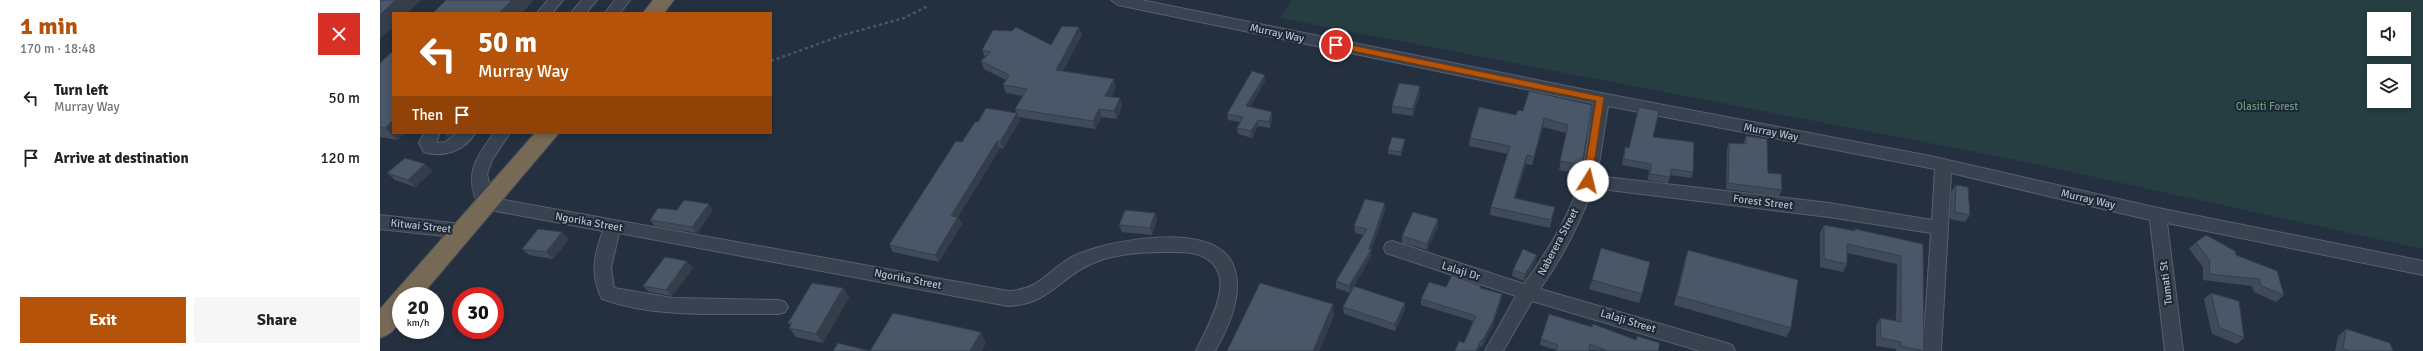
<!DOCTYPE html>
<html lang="en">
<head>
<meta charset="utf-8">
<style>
	body { margin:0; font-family:Signika,sans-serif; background:#f6f6f6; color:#222; height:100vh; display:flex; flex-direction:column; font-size:15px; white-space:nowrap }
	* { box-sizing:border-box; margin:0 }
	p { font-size:13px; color:#767676 }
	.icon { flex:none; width:22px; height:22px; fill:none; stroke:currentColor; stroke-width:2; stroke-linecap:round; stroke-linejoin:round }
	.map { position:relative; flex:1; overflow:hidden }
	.drawer { display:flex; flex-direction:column; background:#fff; width:380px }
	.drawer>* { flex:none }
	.hud { position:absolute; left:12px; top:12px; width:380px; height:122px; border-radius:0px; box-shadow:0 2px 6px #0003; background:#b45309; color:#fff; overflow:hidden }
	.controls { position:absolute; left:1987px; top:12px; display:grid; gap:8px }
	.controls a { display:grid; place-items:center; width:44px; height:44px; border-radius:0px; background:#fff; box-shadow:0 2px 6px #0003; font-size:20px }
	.speed { position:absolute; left:12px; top:287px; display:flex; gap:8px; font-size:20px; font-weight:700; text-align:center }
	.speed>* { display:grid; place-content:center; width:52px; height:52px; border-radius:50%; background:#fff; box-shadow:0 2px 6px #0003; line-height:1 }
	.speed small { font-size:10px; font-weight:400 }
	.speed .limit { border:6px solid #d22; background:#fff; color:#111 }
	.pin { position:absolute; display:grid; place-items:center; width:34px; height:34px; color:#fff; margin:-17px; border:2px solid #fff; border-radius:50%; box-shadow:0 1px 4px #0007 }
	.me { position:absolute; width:44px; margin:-22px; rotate:9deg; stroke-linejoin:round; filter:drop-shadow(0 0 3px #0008) }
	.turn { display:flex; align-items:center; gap:14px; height:84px; padding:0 20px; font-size:18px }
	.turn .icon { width:52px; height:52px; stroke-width:2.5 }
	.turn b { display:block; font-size:28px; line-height:34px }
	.then { display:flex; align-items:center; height:38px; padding:0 20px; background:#0003; gap:8px; font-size:15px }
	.round { display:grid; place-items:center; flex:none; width:42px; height:42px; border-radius:0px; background:#f6f6f6 }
	.overview { display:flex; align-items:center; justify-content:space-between; height:68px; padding:0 20px }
	h1 { font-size:24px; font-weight:700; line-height:30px; color:#b45309 }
	.action { display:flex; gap:8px; margin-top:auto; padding:8px 20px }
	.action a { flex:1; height:46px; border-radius:0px; background:#b45309; color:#fff; font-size:16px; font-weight:700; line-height:46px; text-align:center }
	.action a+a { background:#f6f6f6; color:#222 }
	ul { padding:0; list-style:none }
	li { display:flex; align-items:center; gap:12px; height:60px; padding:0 20px }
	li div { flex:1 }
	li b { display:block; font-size:15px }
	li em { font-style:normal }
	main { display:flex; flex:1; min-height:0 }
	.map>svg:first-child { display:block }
</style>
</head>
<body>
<main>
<section class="drawer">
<div class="overview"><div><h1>1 min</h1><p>170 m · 18:48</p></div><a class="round" style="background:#d93025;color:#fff"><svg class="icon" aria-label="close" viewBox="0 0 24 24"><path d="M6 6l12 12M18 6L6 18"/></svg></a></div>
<ul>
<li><svg class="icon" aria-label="left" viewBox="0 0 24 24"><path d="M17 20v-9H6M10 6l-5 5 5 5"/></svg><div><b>Turn left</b><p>Murray Way</p></div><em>50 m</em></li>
<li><svg class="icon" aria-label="arrive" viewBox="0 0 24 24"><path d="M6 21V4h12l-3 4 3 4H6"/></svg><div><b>Arrive at destination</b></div><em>120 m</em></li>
</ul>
<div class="action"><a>Exit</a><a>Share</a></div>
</section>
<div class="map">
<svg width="2043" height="351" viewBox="0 0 2043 351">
	<rect width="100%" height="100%" fill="#243040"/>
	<path fill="#263e41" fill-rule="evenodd" d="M912,0H2043V249L1622,157L900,18ZM1994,19H2024V49H1994ZM1994,71H2024V101H1994Z"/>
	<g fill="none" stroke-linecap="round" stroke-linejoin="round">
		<defs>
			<g id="minor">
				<path d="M168,0H183L172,13H157Z"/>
				<path d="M202,0H217L206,13H191Z"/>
				<path d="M235,0H250L240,13H225Z"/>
				<path d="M731,0H761L1221,93L1550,156L1778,208L2043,261V275L1787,223L1803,351H1785L1770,220L1571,173L1561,351H1543L1551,233L1449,217L1213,188C1200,223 1182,258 1160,289L1346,343L1352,345L1355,351H1320L1152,301L1123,351H1105L1136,296L1006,253L1004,248L1006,243L1012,241L1144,284C1166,254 1188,218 1200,182C1207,157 1209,128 1213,103L738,5ZM1228,106L1555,169L1552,220L1449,203L1217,176Z"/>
				<path d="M44,133H60L56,143L65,142L77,133H95C85,151 63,158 44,152L39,143Z"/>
				<path d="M114,133H130L112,160L107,174L113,198L628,291C661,290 668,269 694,256C727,240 826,222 850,259C867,287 850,325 835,351H816C827,327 860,275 824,257C813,251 797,252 785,252C762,252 734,254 713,263C679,277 671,304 628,306L239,233L231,268L234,288L293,298L399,300L405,302L408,307L405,312L399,314C340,313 279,319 222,299C210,275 214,255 223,231L100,208C83,176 95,159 114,133Z"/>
				<path d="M0,215L82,224L88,226L90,231L88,236L82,238L0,229Z"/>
			</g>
			<g id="highway">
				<path d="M273,0H294L284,13H263Z"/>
				<path d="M155,133H179L41,296H21C21,316 22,330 0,338V309Z"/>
			</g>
		</defs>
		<use href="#minor" stroke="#56606d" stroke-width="2"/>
		<use href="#highway" stroke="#434d5a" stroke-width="2"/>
		<path stroke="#445b5e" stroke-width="2.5" stroke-dasharray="3 3" stroke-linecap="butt" d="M391,61L463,35L524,18L548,6"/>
		<use href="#minor" fill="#384250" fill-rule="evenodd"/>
		<use href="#highway" fill="#766955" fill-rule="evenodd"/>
	</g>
	<g fill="#404b5a">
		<path d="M699,27L702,35L683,71L736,87L731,97L740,98L742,106L737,119L722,117L715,129L638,117L635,109L643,96L626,93L623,85L626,80L604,69L601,61L605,57L602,50L632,31L671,45Z"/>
		<path d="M0,63L18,140L0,137Z"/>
		<path d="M885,75V81L870,107L892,112V118L890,128L878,126L872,138L858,134L857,128L860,122L848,120L847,114Z"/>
		<path d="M1040,86V94L1033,116L1012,113V106Z"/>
		<path d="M1212,105L1201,174L1179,170L1186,133L1163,127L1152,165L1146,164L1135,198L1173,215L1170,228L1110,215L1111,207L1128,154L1089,146L1090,138L1143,111Z"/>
		<path d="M637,113L640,120L623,149L620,148L578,217L582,224L559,262L513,252L509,245L582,142L598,122Z"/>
		<path d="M1366,136L1388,173L1402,190L1399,196L1346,189L1347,149L1349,143L1364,144V142Z"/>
		<path d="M1273,137L1313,172L1311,178L1290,175L1288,183L1268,180L1269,170L1242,165L1245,147L1249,148Z"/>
		<path d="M1025,139V142L1021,156L1008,154V150Z"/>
		<path d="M53,171L35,187L15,180L7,173Z"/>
		<path d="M1576,185L1590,215L1585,222L1570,219L1571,192Z"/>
		<path d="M1005,203V210L991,251V257L970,293L956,288V281L983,235L975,233L974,226Z"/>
		<path d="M297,210H333L317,233L275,226L270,220Z"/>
		<path d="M775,213L777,220L772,235L742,232L739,225Z"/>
		<path d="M1444,225L1474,231L1475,229L1543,244L1544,351H1516V349L1496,346V326L1500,318L1516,321L1517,264L1467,253V264L1463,272L1440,267V233Z"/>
		<path d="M1058,226L1047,250L1022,243V236Z"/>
		<path d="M189,239L173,259L149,255L142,249Z"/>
		<path d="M1816,242L1856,255L1904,295L1896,302L1874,292L1872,286L1823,280V267L1809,249Z"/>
		<path d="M1308,250L1411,328L1406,337L1294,305L1305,259Z"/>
		<path d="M1156,261L1144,281L1132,276L1133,270Z"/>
		<path d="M313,268L292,296L269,292L263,286Z"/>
		<path d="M1212,280L1262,294L1259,303L1209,289Z"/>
		<path d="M1066,287L1101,288L1122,294L1121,300L1112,327L1102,347L1100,346L1098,351H1075L1084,343L1093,321L1041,305V299Z"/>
		<path d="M463,288L469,297L443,343L416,337L409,328L411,326L408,323Z"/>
		<path d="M1831,293L1864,338L1857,344L1832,334L1824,299Z"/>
		<path d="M963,307L1025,309L1015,331L964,314Z"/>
		<path d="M1966,329L2013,351H1955L1958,336Z"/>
		<path d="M1161,339L1278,351L1176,350L1160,345Z"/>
	</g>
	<g fill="#343d4a">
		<path d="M16,0H41L27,13H13V27L0,39V15Z"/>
		<path d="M132,0H154L142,13H119Z"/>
		<path d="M699,27L702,35L679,79L676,70Z"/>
		<path d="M885,75V81L867,112L866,106Z"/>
		<path d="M734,79L736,87L728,104L725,96Z"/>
		<path d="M1040,86V94L1033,116V109Z"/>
		<path d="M740,98L742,106L737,119L734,111Z"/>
		<path d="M719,109L722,117L715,129L713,121Z"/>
		<path d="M892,112V118L890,128L889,122Z"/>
		<path d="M637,113L640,120L623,149L620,142Z"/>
		<path d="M1164,118L1163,127L1152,165L1154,157Z"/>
		<path d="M13,120V133H25L18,140L5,128Z"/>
		<path d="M878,120V126L872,138L871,131Z"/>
		<path d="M63,133H75L68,138Z"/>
		<path d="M1025,139V142L1021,156V152Z"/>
		<path d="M617,141L620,148L574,223L571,216Z"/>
		<path d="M1147,155L1146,164L1133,206L1134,198Z"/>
		<path d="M45,164L53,171L35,187L28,180Z"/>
		<path d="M1005,203V210L991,251V257L970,293L969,286L989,249Z"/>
		<path d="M329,204L333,210L317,233L312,227Z"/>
		<path d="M775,213L777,220L772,235L770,228Z"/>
		<path d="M578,217L582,224L559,262L555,255Z"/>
		<path d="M1058,219V226L1047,250V244Z"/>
		<path d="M182,232L189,239L173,259L166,252Z"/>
		<path d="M1157,255L1156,261L1144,281L1145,274Z"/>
		<path d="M307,261L313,268L292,296L286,290Z"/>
		<path d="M463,288L469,297L443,343L436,334Z"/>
		<path d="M1122,294L1121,300L1112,327L1102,347V341Z"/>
		<path d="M1025,303V309L1015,331V324Z"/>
		<path d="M953,304L954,316L939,351H933Z"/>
		<path d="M601,332L606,343L602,351H590Z"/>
		<path d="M1101,340L1100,346L1098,351H1096Z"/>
	</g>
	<g fill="#4a5769" stroke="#343d4a">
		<path d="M0,0H16L0,15Z"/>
		<path d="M66,0H132L119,13H53Z"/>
		<path d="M682,26L699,27L676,70L734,79L725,96L740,98L734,111L719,109L713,121L635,109L647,89L623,85L629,75L601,61L611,52L602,50L613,30L632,31L636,27L671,45Z"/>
		<path d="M13,51V120L5,128L0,127V63Z"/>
		<path d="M872,71L885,75L866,106L892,112L889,122L878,120L871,131L857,128L863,117L847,114Z"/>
		<path d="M1019,83L1040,86L1033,109L1012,106Z"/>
		<path d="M1149,91L1212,105L1202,165L1180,161L1188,125L1164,118L1154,157L1147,155L1134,198L1175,207L1171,220L1111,207L1130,146L1090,138L1099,107L1136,115L1138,110L1143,111Z"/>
		<path d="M1259,107L1279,111L1273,137L1314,142L1313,172L1291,169L1290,177L1270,174L1271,164L1244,159L1245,147L1249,148Z"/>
		<path d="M606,108L637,113L620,142L617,141L571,216L578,217L555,255L509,245L576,141L582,142L595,122H598Z"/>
		<path d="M1366,136L1387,139L1388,173L1401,174L1402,190L1348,183L1349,143L1366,144Z"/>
		<path d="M1012,137L1025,139L1021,152L1008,150Z"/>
		<path d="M25,158L45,164L28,180L7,173Z"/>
		<path d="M1576,185L1588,187L1590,215L1575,212Z"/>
		<path d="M985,199L1005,203L989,249L991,250L969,286L956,281L987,229L974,226Z"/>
		<path d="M304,200L329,204L312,227L270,220L278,208L297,210Z"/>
		<path d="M745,210L775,213L770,228L739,225Z"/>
		<path d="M1033,212L1058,219L1047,244L1022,236Z"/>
		<path d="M1444,225L1475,231V229L1543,244L1544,351L1521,346V342L1501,338L1500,318L1521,322V256L1467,244V264L1444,259Z"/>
		<path d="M158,229L182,232L166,252L142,249Z"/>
		<path d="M1826,235L1855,251L1856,255L1897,271L1904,295L1881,286L1879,279L1829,274L1830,261L1816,242Z"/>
		<path d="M1221,248L1270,262L1262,294L1212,280Z"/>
		<path d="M1143,249L1157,255L1145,274L1133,270Z"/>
		<path d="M1308,250L1418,280L1411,328L1297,296Z"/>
		<path d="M285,257L307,261L286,290L263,286Z"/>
		<path d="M1072,275L1101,286L1100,288L1122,294L1113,321L1102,341L1101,340L1096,351H1075L1079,341L1084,343L1096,316L1041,299L1049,282L1066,287Z"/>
		<path d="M432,283L463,288L436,334L409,328L412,323H408Z"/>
		<path d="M880,283L953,304L933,351H847Z"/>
		<path d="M974,286L1025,303L1015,324L963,307Z"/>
		<path d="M1831,293L1859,301L1864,338L1839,327Z"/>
		<path d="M513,313L601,332L590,351H490Z"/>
		<path d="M1169,314L1212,327L1213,324L1256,340L1257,336L1280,343L1278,351H1228L1210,344L1209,351H1176L1178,345L1161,339Z"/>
		<path d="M1966,329L2010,343L2013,351H1970L1963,349Z"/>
		<path d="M458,343L490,351H453Z"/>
	</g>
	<path fill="#b45309" stroke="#753606" d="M956,42L1224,97L1211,184H1204L1203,181L1216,101L953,47L952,45Z"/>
	<g text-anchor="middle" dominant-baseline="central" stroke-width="4" stroke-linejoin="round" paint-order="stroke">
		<g font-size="11" fill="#b5bdca" stroke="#1d2735">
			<text transform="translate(897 33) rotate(12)">Murray Way</text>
			<text transform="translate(1391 132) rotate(11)">Murray Way</text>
			<text transform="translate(1708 199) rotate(13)">Murray Way</text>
			<text transform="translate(1383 202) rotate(7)">Forest Street</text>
			<text transform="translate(209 222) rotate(10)">Ngorika Street</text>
			<text transform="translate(41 226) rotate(6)">Kitwai Street</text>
			<text transform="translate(1178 242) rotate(-62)">Naberera Street</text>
			<text transform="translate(1081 271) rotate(18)">Lalaji Dr</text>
			<text transform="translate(528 279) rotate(11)">Ngorika Street</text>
			<text transform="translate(1786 283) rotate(-97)">Tumati St</text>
			<text transform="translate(1248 321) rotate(17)">Lalaji Street</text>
		</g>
		<g font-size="11" fill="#6b9c76" stroke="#1d2735">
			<text x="1887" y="106">Olasiti Forest</text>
		</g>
	</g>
</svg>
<div class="controls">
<a><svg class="icon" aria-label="sound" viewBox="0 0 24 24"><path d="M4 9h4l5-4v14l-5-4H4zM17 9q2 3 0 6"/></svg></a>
<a><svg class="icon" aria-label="layers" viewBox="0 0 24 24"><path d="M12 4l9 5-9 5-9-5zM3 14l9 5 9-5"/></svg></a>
</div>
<div class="speed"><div>20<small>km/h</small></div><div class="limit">30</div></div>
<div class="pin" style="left:956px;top:45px;background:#d93025"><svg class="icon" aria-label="arrive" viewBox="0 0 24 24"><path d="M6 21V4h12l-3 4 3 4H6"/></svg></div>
<svg class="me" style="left:1208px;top:181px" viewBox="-20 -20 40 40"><circle r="19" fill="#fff"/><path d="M0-13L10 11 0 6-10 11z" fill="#b45309"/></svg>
<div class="hud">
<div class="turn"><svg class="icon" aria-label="left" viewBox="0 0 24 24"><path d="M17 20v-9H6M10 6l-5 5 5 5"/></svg><div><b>50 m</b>Murray Way</div></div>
<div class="then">Then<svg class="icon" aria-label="arrive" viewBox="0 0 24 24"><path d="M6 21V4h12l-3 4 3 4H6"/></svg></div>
</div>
</div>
</main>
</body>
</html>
